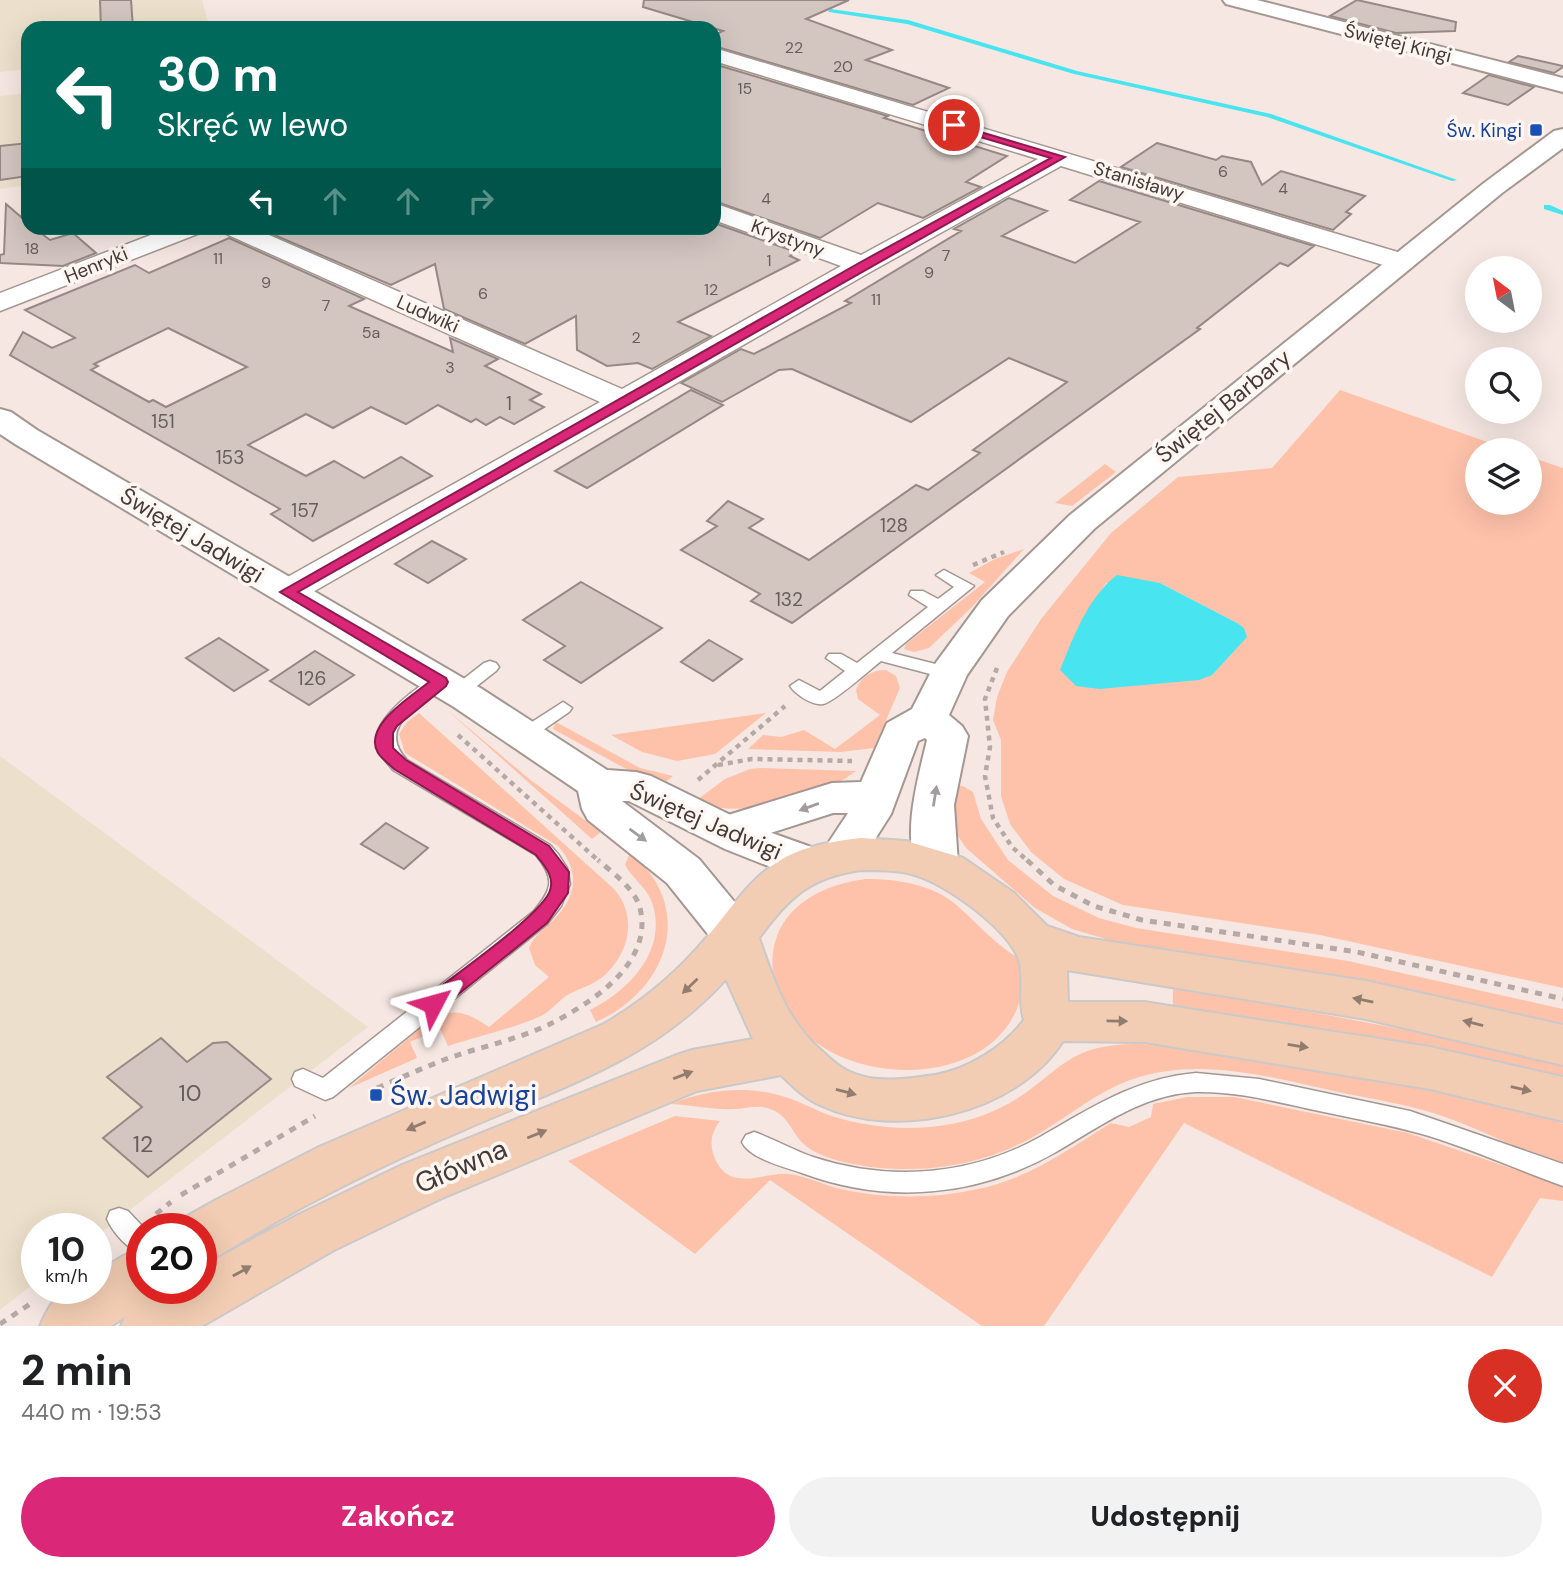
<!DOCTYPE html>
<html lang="pl">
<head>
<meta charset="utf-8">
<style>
	body { margin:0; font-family:"DM Sans",sans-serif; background:#f2f2f2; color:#202124; height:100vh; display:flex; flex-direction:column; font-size:26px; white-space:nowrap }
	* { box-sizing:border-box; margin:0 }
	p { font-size:23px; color:#757577 }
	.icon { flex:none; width:38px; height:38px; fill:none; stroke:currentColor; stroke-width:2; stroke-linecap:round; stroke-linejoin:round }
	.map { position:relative; height:1326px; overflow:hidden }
	.details { display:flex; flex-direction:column; background:#fff; flex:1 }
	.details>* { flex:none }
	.top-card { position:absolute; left:21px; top:21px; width:700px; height:214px; border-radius:21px; box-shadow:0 7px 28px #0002; background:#00695c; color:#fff; overflow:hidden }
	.needle { width:46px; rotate:328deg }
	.fabs { position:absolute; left:1465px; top:256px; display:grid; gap:14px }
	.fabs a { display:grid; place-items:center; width:77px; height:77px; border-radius:50%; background:#fff; box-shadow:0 7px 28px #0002; font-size:35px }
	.speed { position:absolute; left:21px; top:1213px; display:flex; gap:14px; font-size:35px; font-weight:700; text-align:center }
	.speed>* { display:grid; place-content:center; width:91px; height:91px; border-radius:50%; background:#fff; box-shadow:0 7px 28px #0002; line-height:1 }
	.speed small { font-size:18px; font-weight:400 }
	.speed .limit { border:10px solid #d22; background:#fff; color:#111 }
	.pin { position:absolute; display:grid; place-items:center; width:60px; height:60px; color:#fff; margin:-30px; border:4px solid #fff; border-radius:50%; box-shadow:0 2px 7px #0007 }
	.me { position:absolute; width:77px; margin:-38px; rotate:51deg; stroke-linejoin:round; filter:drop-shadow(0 0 5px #0008) }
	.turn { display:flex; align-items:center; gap:24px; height:147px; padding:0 21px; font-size:32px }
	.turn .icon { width:91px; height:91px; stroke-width:2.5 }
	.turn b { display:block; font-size:49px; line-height:60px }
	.lanes { display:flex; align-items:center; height:66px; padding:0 21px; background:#0003; justify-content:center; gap:35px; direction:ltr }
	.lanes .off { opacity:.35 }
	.round { display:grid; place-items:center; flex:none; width:74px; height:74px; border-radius:37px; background:#f2f2f2 }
	.overview { display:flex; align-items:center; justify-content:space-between; height:119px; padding:0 21px }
	h1 { font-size:42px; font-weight:800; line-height:52px }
	.primary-button { display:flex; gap:14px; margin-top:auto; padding:14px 21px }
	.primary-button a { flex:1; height:80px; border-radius:42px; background:#db2777; color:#fff; font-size:28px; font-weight:800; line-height:80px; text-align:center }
	.primary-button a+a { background:#f2f2f2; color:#202124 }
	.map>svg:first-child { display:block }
</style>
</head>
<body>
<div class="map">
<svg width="1563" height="1326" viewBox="0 0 1563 1326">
	<rect width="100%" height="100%" fill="#f6e7e2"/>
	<g fill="#ecdfcb">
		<path d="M0,0H202L210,28H28V69L0,72Z"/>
		<path d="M28,93V185L0,189V96Z"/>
		<path d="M0,756L368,1027L96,1236V1228H37V1281L0,1310Z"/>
	</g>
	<g fill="#fec2aa" fill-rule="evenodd">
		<path d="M1340,390L1510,450H1477V502H1530V457L1563,468V988L1320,935L1123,905L1064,879L1031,852L1010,824L1001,796V740L993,720L997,697L1007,672L1041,619L1111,533L1178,477L1272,468ZM1106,583H1160L1237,623L1060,670L1078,628Z"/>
		<path d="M1105,464L1116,472L1072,506L1055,503Z"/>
		<path d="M1024,549L971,608L929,648L914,652L904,649L906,644L985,582L969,573L995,559Z"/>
		<path d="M886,670L896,676L900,688L874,748L841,752L748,749L763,735L781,737L804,730L835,749L880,715L858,699L856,690C860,677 872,670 886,670Z"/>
		<path d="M446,709L528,778L601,832L592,839Z"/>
		<path d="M569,712L611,735L766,713L715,754L677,761L642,752Z"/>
		<path d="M419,713L614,889C636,914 631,948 608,972C598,983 584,987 571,993C560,998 552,1011 541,1016C512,1029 478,1036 448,1046L440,1029L410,1042L417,1058L349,1088L435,1016C458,1008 470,1014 489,1027L549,977L535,965L529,948C535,933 548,927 558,915C578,893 578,868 558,846L405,753L399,734L407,722Z"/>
		<path d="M556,722L640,768L673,776L659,787L553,729Z"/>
		<path d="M750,769L761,768L856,771C810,805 748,817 693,803L725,779Z"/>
		<path d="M949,785L963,786L973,792L981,819L1008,860L1053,896L1099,918L1136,928L1348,961L1563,1009V1027L1352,979L1119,943L1072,929L1035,908L966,848L950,824Z"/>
		<path d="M630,853C697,907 668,990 596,1022L590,1010C629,991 670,949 651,900C645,886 632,878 625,865Z"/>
		<path d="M866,879C900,879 937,885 962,910C982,928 996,945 1020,959C1022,975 1023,991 1018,1006C984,1098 813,1087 780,997C772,975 769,958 777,936C790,900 831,883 866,879Z"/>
		<path d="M1173,989C1304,1009 1434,1034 1563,1065V1081L1341,1032L1173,1006Z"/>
		<path d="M1142,1044L1357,1074L1547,1116L1563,1124V1164C1522,1152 1485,1131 1445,1117C1412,1105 1377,1100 1343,1093C1273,1078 1200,1055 1130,1080C1100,1091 1075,1111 1048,1128C1008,1154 961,1168 913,1169C884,1170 830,1165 806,1146C792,1135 789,1115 770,1109C757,1104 747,1109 734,1109C714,1110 692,1105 671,1104C707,1089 748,1085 785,1097C802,1102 818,1112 835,1117C865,1126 898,1130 929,1127C966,1124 1003,1111 1032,1088C1048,1076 1061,1063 1080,1054C1099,1045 1121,1044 1142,1044Z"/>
		<path d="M1187,1097H1234L1408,1133L1563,1186V1201L1540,1198L1492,1277L1184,1123L1044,1326H982L770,1180L695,1254L568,1161L675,1116L720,1121C712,1131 709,1143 714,1156C728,1194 763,1172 789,1174C806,1176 824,1185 840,1189C886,1199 933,1199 978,1189C1028,1179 1069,1149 1111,1123L1129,1127L1151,1117L1153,1104Z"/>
	</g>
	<path fill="#48e5f1" d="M1117,575L1160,583L1237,623L1244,628L1247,637L1212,675L1199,680L1099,689L1076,686L1060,670C1073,638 1088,597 1117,575Z"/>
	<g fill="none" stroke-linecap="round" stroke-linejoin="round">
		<g fill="#48e5f1" fill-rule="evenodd">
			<path d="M831,9L908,20L1077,71L1271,114L1457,180L1452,181L1267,117L1074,74L907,24L829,12L828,11Z"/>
			<path d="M1544,205H1550L1563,211V215L1544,209Z"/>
		</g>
	</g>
	<g fill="#d3c5c0" stroke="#968884" stroke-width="2" fill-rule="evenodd">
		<path d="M100,0H131L133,28H101Z"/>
		<path d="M644,0H849L806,19L892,50L866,60L949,88L913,105L714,46V35L723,31L643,7Z"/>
		<path d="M1357,0L1456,22L1455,31L1396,33L1330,16Z"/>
		<path d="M1518,56L1563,66V67L1554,73L1509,62Z"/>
		<path d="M714,64L888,116L884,118L1007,156L966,182L981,187L923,218L878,203L820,238L714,201Z"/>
		<path d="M1489,75L1534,87L1508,105L1463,93Z"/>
		<path d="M28,143V176L0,180V146Z"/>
		<path d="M1157,143L1216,160L1222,156L1251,162L1262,185L1281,171L1365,196L1346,212L1351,214L1333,230L1121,167Z"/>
		<path d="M1099,181L1314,246L1288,266L1280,263L1197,328L1200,329L792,623L751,601L760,594L681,550L717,526L707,521L728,501L763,519L749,528L809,560L916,485L928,490L980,453L973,450L1067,382L1009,358L911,422L792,369L779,370L722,402L681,383L741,349L754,354L851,303L845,301L961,231L954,229L1009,198L1047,211L1002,236L1075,263L1140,222L1070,200Z"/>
		<path d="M6,204L28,223V228H34L50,240L73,233L96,253L63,266L0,263V255L4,254Z"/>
		<path d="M714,223L796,252L790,256L799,260L678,322L711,336L652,369L638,363L607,366L577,350L576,316L525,344L444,309L435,264L391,285L258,228H714Z"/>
		<path d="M229,238L364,299L349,306L453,352L450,338L498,359L485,366L541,394L530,400L544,407L514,424L500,417L486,425L476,419L471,422L438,405L406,424L371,407L333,428L306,414L248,445L306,476L334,461L364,478L401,457L432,476L313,541L271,514L280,509L10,355L23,332L52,348L75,338L25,310L135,265L149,273ZM168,328L247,367L166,407L153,400L149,402L91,370L98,366L94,364Z"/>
		<path d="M691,390L723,405L587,488L555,471Z"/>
		<path d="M432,541L466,559L428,583L395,564Z"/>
		<path d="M581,582L662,628L581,683L544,660L565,646L523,620Z"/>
		<path d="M219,638L268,670L234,691L186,658Z"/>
		<path d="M709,640L742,659L713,681L681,662Z"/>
		<path d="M315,651L354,675L309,705L270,681Z"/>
		<path d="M386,823L428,848L404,869L361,844Z"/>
		<path d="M161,1038L187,1062L213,1043L227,1042L271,1079L148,1177L103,1138L142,1107L107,1077Z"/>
	</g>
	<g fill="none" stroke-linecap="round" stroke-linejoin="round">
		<defs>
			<g id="service">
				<path d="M944,570L974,586L892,653L955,669L958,673L955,677L949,679L881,661C871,669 833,703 823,704C813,706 795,694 790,686L799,680L820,691L845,671L826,658L829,654H841L857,663L928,607L909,595L911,591H923L938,599L954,587L936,575Z"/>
				<path d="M490,661L496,663L499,667L496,671L464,696H452L449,692L452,688L484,663Z"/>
				<path d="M440,676L449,682L446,686C421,705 375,726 407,760L550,845L558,854L567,868L570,884L561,906L547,924L333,1097L325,1100L295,1086L292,1079L295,1072L303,1069L323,1078L533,912C552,890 556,879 536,855L393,770C386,761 377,753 376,742C374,719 420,682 440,676Z"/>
				<path d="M563,702L572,708L569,712L530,739H518L515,735L518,731Z"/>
				<path d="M1196,1073L1259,1079L1410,1111L1563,1164V1186C1518,1170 1474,1150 1429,1136C1388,1124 1346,1117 1305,1108C1269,1100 1233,1091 1195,1092C1141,1095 1101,1126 1056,1152C977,1197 887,1205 802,1173C785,1167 750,1159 742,1142L746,1135L754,1132C774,1139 793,1150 813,1157C888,1182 971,1176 1040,1137C1091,1108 1136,1078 1196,1073Z"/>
				<path d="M119,1208L128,1211L144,1228H142V1254C128,1249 113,1233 107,1219L110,1211Z"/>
			</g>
			<g id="minor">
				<path d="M714,48L1411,256L1415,262L1411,268L1402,270L1393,268L1061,166L872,271L299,600L287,603L275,600L270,592L275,584L600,402L224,233L221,228H253L622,389L841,266L714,220V203L861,255L1038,159L714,61Z"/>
				<path d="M169,228H204L200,233L0,311V293Z"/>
			</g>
			<g id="tertiary">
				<path d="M1223,0H1257L1563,78V92L1226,4Z"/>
				<path d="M1563,129V148L1502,193L1094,529L1008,616L967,675L949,715L962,726L968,736L954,805L958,864L952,876L936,880L920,876C900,838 918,779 927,740L925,738L918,741L891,814L856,869L841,873L826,869L819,857L848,813H833L727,847L712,842L705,831L712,820L832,783L861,782L887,723L912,709L935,664L982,600L1070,515L1484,183L1554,131Z"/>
			</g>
			<path id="secondary" d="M0,409L11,412L37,430L482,689L607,770L636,772L651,776L755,827L828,853L834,865L828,877L812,881L796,877L725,849L629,801H622L699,859L751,922L758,935L751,948L735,953L719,948L667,883L588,820L582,809L578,791L454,707L15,444L0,434Z"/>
			<path id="primary" d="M861,838L906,841L963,858L1014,893L1047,926L1079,937L1366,981L1563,1025V1065L1366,1019L1067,970L1068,1002H1144L1430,1047L1563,1077V1121L1430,1089L1144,1042L1063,1041C1016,1114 896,1141 820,1105C805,1099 793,1086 781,1075L697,1091L440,1199L334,1250L202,1326H121L125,1317L111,1326H40C54,1294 62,1288 96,1288V1273L123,1256L142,1248V1288H201V1267L296,1216L402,1165L674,1056L692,1050L753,1039L726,979C651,1062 560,1087 461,1131C378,1167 297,1207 220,1255L201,1262V1228H178L182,1219L216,1200L319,1147L604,1024C643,1001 677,973 706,938C730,911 748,880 779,861C803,846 834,841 861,838ZM861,870C879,870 898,870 915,875C947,885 1002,925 1017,955C1026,974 1017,999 1024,1020C1004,1047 968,1069 935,1075C909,1079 875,1084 850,1072C840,1068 832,1060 824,1053C787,1022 774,982 759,938C788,898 810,877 861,870Z"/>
		</defs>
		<use href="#service" stroke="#a49792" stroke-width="3"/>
		<use href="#minor" stroke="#a49792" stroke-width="3"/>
		<use href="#tertiary" stroke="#a49792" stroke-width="4"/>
		<use href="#secondary" stroke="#a49792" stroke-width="4"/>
		<use href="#primary" stroke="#cac8c8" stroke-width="4"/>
		<g stroke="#b5a9a5" stroke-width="4.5" stroke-dasharray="5 5" stroke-linecap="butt">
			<path d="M973,565L1004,552"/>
			<path d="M997,668L985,699L990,747L985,776L993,818L1012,847L1029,862"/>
			<path d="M458,735L600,862"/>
			<path d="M718,765L752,759L852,761"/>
			<path d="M698,780L785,706"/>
		</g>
		<g stroke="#b5a9a5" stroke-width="5" stroke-dasharray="7 7" stroke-linecap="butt">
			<path d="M1027,860L1054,885L1094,906L1142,920L1357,952L1563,999"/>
			<path d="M377,1088C400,1078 423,1068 446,1059C479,1047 516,1040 548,1025C590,1004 654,964 640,908C635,889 613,873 598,860"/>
			<path d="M181,1195L315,1116"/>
			<path d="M156,1214L171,1202"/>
			<path d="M0,1324L30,1304"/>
		</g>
		<use href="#service" fill="#fff" fill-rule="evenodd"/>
		<use href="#minor" fill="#fff" fill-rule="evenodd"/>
		<use href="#tertiary" fill="#fff" fill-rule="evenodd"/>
		<use href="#secondary" fill="#fff" fill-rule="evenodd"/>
		<use href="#primary" fill="#f2cdb3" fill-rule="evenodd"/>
	</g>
	<defs><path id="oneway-solid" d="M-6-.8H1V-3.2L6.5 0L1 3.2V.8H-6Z" transform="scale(1.75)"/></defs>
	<g fill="#a09d9c">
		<use href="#oneway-solid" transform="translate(935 796) rotate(-81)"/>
		<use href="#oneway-solid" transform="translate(809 807) rotate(160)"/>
		<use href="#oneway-solid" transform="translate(638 835) rotate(36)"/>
	</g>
	<g fill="#917d70">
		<use href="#oneway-solid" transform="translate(690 986) rotate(136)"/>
		<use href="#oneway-solid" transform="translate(1363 1000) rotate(-169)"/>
		<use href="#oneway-solid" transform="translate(1117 1021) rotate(1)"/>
		<use href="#oneway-solid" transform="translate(1473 1023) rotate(-166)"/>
		<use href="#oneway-solid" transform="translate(1298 1046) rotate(9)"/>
		<use href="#oneway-solid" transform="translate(683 1075) rotate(-21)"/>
		<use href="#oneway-solid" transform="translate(1521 1089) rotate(13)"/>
		<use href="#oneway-solid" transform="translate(846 1092) rotate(15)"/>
		<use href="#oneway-solid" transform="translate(416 1126) rotate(157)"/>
		<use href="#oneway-solid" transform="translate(537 1134) rotate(-22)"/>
		<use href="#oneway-solid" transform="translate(242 1271) rotate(-29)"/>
	</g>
	<path fill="#db2777" stroke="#8e194d" stroke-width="2" d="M950,123L1065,157L298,592L446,678L448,682L446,686L397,726L393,733V748L406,760L549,846L569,872L568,893L547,923L440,1009L433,1012L426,1009L423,1004L426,998C453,976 535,920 549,893C556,878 545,866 536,855L394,769C389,764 382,759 378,753C362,726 412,696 429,682L280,592L859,263L1051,158L950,128Z"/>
	<g fill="#1a4fb4" stroke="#fff6f2" stroke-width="2.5">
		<rect x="1529" y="123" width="14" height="14" rx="3.5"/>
		<rect x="369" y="1088" width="14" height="14" rx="3.5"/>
	</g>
	<g text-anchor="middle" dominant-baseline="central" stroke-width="7" stroke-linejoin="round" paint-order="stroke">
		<g font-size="16" fill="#665e5b">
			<text x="794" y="47">22</text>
			<text x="843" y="66">20</text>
			<text x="745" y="88">15</text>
			<text x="1223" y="171">6</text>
			<text x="1283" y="188">4</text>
			<text x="766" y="198">4</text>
			<text x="32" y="248">18</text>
			<text x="946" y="255">7</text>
			<text x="218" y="258">11</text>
			<text x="769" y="260">1</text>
			<text x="929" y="272">9</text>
			<text x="266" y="282">9</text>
			<text x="711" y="289">12</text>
			<text x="483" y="293">6</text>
			<text x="876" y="299">11</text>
			<text x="326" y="305">7</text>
			<text x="371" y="332">5a</text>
			<text x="636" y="337">2</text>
			<text x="450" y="367">3</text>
		</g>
		<g font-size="19" fill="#413b39" stroke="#fff6f2">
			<text transform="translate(1398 43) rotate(14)">Świętej Kingi</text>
			<text transform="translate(1139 181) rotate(17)">Stanisławy</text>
			<text transform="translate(788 238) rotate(20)">Krystyny</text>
			<text transform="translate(96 265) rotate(-22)">Henryki</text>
			<text transform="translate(428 314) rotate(24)">Ludwiki</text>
		</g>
		<g font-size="19" fill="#164399" stroke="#fff6f2" text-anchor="end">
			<text x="1522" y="130">Św. Kingi</text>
		</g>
		<g font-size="19" fill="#665e5b">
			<text x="509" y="403">1</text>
			<text x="163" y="421">151</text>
			<text x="230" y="457">153</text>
			<text x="305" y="510">157</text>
			<text x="894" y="525">128</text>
			<text x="789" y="599">132</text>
			<text x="312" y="678">126</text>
		</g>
		<g font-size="23" fill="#413b39" stroke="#fff6f2">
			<text transform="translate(1223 406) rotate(-39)">Świętej Barbary</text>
			<text transform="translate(192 535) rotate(31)">Świętej Jadwigi</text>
			<text transform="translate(706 821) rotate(23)">Świętej Jadwigi</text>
		</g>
		<g font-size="23" fill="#665e5b">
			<text x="190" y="1093">10</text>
			<text x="143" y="1144">12</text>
		</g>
		<g font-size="28" fill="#164399" stroke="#fff6f2" text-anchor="start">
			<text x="390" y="1095">Św. Jadwigi</text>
		</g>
		<g font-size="28" fill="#413b39" stroke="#fff6f2">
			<text transform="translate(461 1166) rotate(-23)">Główna</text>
		</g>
	</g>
</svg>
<div class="fabs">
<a><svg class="needle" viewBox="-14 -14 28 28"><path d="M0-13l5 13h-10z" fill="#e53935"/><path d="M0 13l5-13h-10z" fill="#757577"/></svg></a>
<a><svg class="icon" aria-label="search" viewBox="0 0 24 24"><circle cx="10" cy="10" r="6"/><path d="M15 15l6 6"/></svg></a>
<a><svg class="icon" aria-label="layers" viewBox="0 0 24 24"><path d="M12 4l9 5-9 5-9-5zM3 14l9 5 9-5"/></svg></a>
</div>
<div class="speed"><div>10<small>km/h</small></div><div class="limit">20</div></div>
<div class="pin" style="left:954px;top:125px;background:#d93025"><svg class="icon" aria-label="arrive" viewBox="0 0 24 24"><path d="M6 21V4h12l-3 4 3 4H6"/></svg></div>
<svg class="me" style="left:433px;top:1004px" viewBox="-20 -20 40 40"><path d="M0-17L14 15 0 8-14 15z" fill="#db2777" stroke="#fff" stroke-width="4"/></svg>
<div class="top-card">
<div class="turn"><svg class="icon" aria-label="left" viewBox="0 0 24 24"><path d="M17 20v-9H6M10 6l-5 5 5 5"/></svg><div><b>30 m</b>Skręć w lewo</div></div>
<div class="lanes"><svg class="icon" aria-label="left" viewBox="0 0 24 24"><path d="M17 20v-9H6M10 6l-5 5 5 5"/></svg><svg class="icon off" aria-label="ahead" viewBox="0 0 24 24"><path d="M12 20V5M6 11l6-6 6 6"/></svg><svg class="icon off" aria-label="ahead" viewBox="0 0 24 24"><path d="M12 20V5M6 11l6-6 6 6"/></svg><svg class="icon off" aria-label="right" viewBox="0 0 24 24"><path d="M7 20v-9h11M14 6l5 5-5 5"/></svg></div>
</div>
</div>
<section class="details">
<div class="overview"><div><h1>2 min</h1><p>440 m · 19:53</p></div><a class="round" style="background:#d93025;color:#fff"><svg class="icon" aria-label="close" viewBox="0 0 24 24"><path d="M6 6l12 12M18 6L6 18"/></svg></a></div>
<div class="primary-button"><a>Zakończ</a><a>Udostępnij</a></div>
</section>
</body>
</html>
